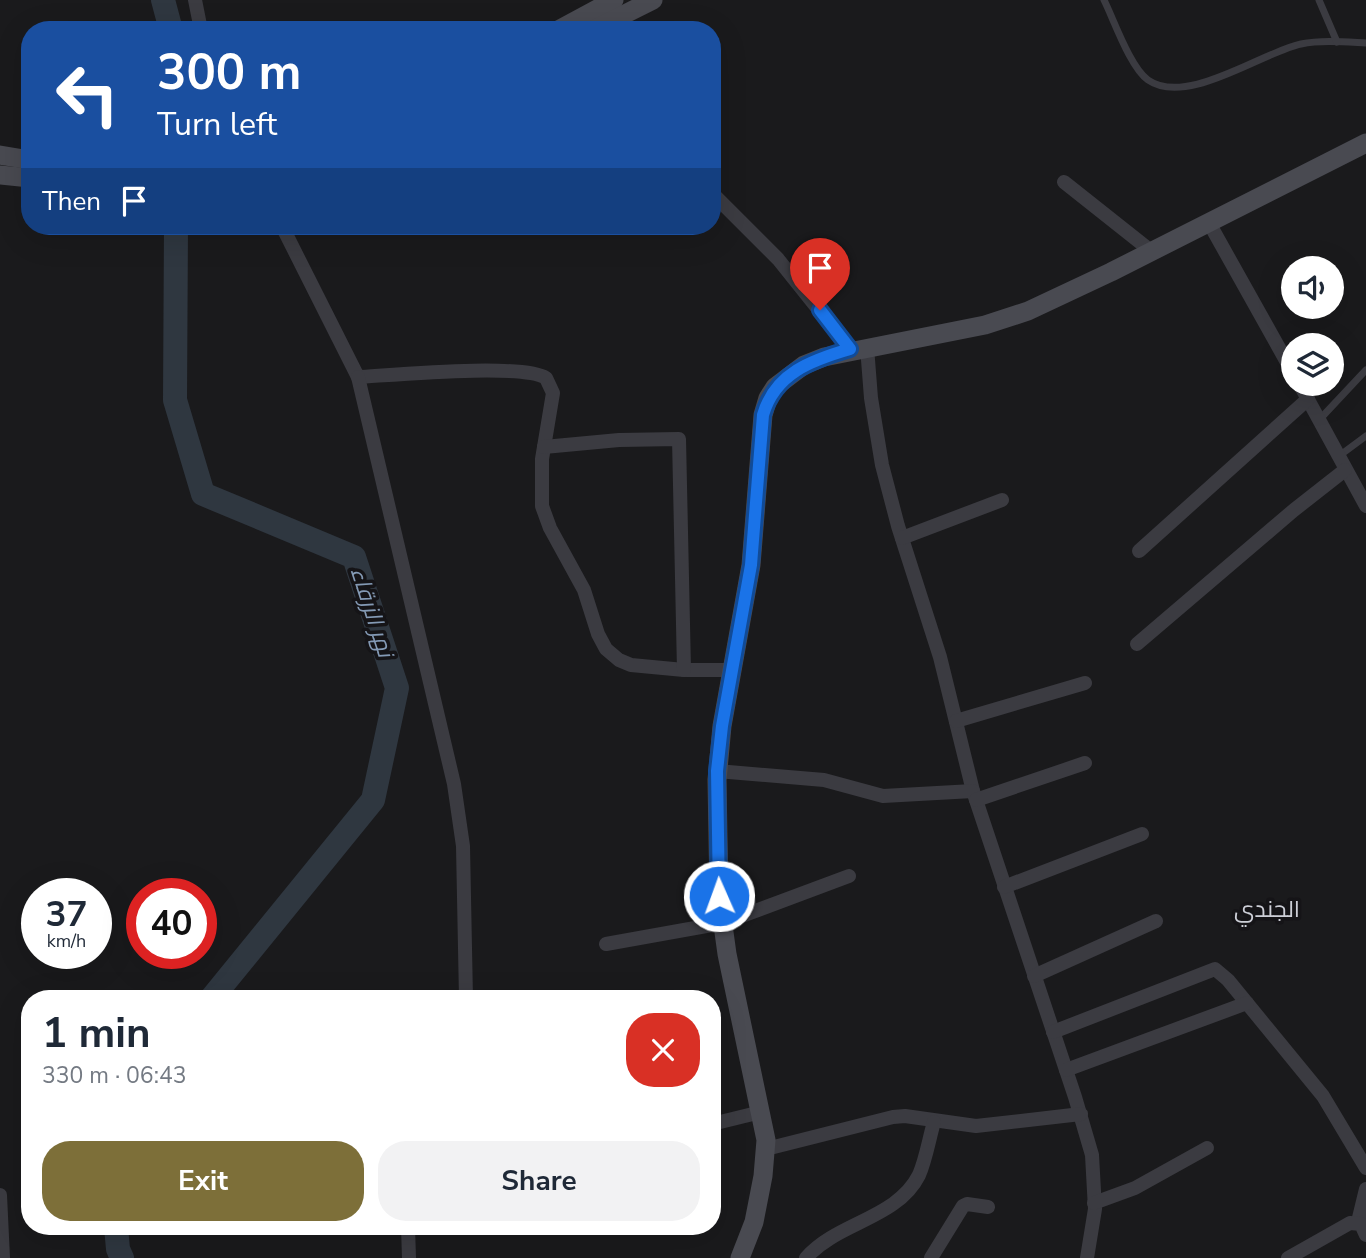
<!DOCTYPE html>
<html lang="en">
<head>
<meta charset="utf-8">
<style>
	body { margin:0; font-family:"Nunito Sans",Cairo,sans-serif; background:#f2f2f3; color:#1f2937; height:100vh; display:flex; flex-direction:column; font-size:26px; white-space:nowrap }
	* { box-sizing:border-box; margin:0 }
	p { font-size:23px; color:#747a83 }
	.icon { flex:none; width:38px; height:38px; fill:none; stroke:currentColor; stroke-width:2; stroke-linecap:round; stroke-linejoin:round }
	.map { position:relative; flex:1; overflow:hidden }
	.side { position:absolute; left:21px; top:990px; width:700px; height:245px; display:flex; flex-direction:column; background:#fff; border-radius:28px; box-shadow:0 7px 28px #0002 }
	.side>* { flex:none }
	.guide { position:absolute; left:21px; top:21px; width:700px; height:214px; border-radius:28px; box-shadow:0 7px 28px #0002; background:#1a4fa0; color:#fff; overflow:hidden }
	.fabs { position:absolute; left:1281px; top:256px; display:grid; gap:14px }
	.fabs a { display:grid; place-items:center; width:63px; height:63px; border-radius:50%; background:#fff; box-shadow:0 7px 28px #0002; font-size:35px }
	.speed { position:absolute; left:21px; top:878px; display:flex; gap:14px; font-size:35px; font-weight:700; text-align:center }
	.speed>* { display:grid; place-content:center; width:91px; height:91px; border-radius:50%; background:#fff; box-shadow:0 7px 28px #0002; line-height:1 }
	.speed small { font-size:18px; font-weight:400 }
	.speed .limit { border:10px solid #d22; background:#fff; color:#111 }
	.pin { position:absolute; display:grid; place-items:center; width:60px; height:60px; color:#fff; margin:-72px -30px; border-radius:50% 50% 50% 0; rotate:-45deg; box-shadow:0 0 7px #0007 }
	.pin .icon { rotate:45deg }
	.me { position:absolute; width:77px; margin:-38px; rotate:358deg; stroke-linejoin:round; filter:drop-shadow(0 0 5px #0008) }
	.turn { display:flex; align-items:center; gap:24px; height:147px; padding:0 21px; font-size:32px }
	.turn .icon { width:91px; height:91px; stroke-width:2.5 }
	.turn b { display:block; font-size:49px; line-height:60px }
	.then { display:flex; align-items:center; height:66px; padding:0 21px; background:#0003; gap:14px; font-size:26px }
	.round { display:grid; place-items:center; flex:none; width:74px; height:74px; border-radius:28px; background:#f2f2f3 }
	.overview { display:flex; align-items:center; justify-content:space-between; height:119px; padding:0 21px }
	h1 { font-size:42px; font-weight:700; line-height:52px }
	.action { display:flex; gap:14px; margin-top:auto; padding:14px 21px }
	.action a { flex:1; height:80px; border-radius:28px; background:#7d6f39; color:#fff; font-size:28px; font-weight:700; line-height:80px; text-align:center }
	.action a+a { background:#f2f2f3; color:#1f2937 }
	.map>svg:first-child { display:block }
</style>
</head>
<body>
<div class="map">
<svg width="1366" height="1258" viewBox="0 0 1366 1258">
	<rect width="100%" height="100%" fill="#1a1a1c"/>
	<g fill="none" stroke-linecap="round" stroke-linejoin="round">
		<g stroke="#2f3740" stroke-width="24">
			<path d="M163,0L171,30"/>
			<path d="M176,226L175,400L203,494L354,557L397,688L373,800L211,999"/>
			<path d="M116,1227L118,1249L122,1258"/>
		</g>
		<g stroke="#3b3b41" stroke-width="7">
			<path d="M1104,0C1114,20 1130,67 1148,80C1187,107 1262,52 1301,44C1322,40 1345,42 1366,43"/>
			<path d="M1319,0L1337,42"/>
			<path d="M1320,419L1366,370"/>
			<path d="M1339,456L1366,436"/>
		</g>
		<g stroke="#3b3b41" stroke-width="14">
			<path d="M195,0L201,30"/>
			<path d="M1064,182L1151,251"/>
			<path d="M712,193L778,259L850,349"/>
			<path d="M1208,221L1293,373"/>
			<path d="M282,226L358,377C393,375 523,363 546,378L553,393L542,459V506L550,528L584,590L598,634L606,649L619,660L631,665L684,670H732"/>
			<path d="M867,347L871,398L882,465L898,526L940,657L973,791L1075,1097L1092,1155L1095,1209L1087,1258"/>
			<path d="M358,377L454,784L463,846L466,999"/>
			<path d="M1299,383L1366,506"/>
			<path d="M544,447L619,440L679,439L684,670"/>
			<path d="M902,538L1002,500"/>
			<path d="M1139,551L1308,399"/>
			<path d="M1137,644L1294,510L1345,470"/>
			<path d="M956,721L1085,683"/>
			<path d="M717,771L824,780L883,796L973,791"/>
			<path d="M976,800L1085,763"/>
			<path d="M1004,887L1142,834"/>
			<path d="M606,944L723,923L849,876"/>
			<path d="M1034,976L1156,921"/>
			<path d="M1053,1032L1215,969L1228,980L1323,1096L1366,1168"/>
			<path d="M1066,1070L1247,1003"/>
			<path d="M712,1124L761,1112"/>
			<path d="M766,1149L893,1117L905,1116L976,1126L1081,1114"/>
			<path d="M0,1195L3,1258"/>
			<path d="M1094,1203L1135,1188L1207,1148"/>
			<path d="M1358,1222L1366,1189"/>
			<path d="M408,1227L409,1258"/>
			<path d="M806,1258C837,1222 897,1219 919,1175C926,1159 929,1139 934,1122"/>
			<path d="M931,1258L963,1206L967,1204L988,1207"/>
			<path d="M1288,1258L1350,1223L1361,1224L1366,1235"/>
		</g>
		<g stroke="#494a51" stroke-width="19">
			<path d="M558,30L614,0"/>
			<path d="M593,30L653,0"/>
			<path d="M0,155L30,160"/>
			<path d="M0,175L30,178"/>
			<path d="M740,1258L754,1222L763,1176L766,1140L727,954L719,896L717,780L722,726L751,565L763,415L768,398L775,387L804,365L824,357L985,325L1028,311L1111,272L1366,143"/>
		</g>
	</g>
	<g fill="none" stroke-linecap="round" stroke-linejoin="round">
		<defs>
			<path id="route" d="M719,896L717,771L722,726L751,565L763,415C775,373 812,360 850,349L820,310"/>
		</defs>
		<use href="#route" stroke="#114b97" stroke-width="18"/>
		<use href="#route" stroke="#1a73e8" stroke-width="12"/>
	</g>
	<g text-anchor="middle" dominant-baseline="central" stroke-width="7" stroke-linejoin="round" paint-order="stroke">
		<g font-size="23" font-style="italic" fill="#849ab5" stroke="#151417">
			<text transform="translate(372 612) rotate(72)">نهر الزرقاء</text>
		</g>
		<g font-size="23" fill="#cdcfd7" stroke="#151417">
			<text x="1267" y="909">الجندي</text>
		</g>
	</g>
</svg>
<div class="fabs">
<a><svg class="icon" aria-label="sound" viewBox="0 0 24 24"><path d="M4 9h4l5-4v14l-5-4H4zM17 9q2 3 0 6"/></svg></a>
<a><svg class="icon" aria-label="layers" viewBox="0 0 24 24"><path d="M12 4l9 5-9 5-9-5zM3 14l9 5 9-5"/></svg></a>
</div>
<div class="speed"><div>37<small>km/h</small></div><div class="limit">40</div></div>
<div class="pin" style="left:820px;top:310px;background:#d93025"><svg class="icon" aria-label="arrive" viewBox="0 0 24 24"><path d="M6 21V4h12l-3 4 3 4H6"/></svg></div>
<svg class="me" style="left:719px;top:896px" viewBox="-20 -20 40 40"><circle r="17" fill="#1a73e8" stroke="#fff" stroke-width="3"/><path d="M0-11L8 9 0 5-8 9z" fill="#fff"/></svg>
<div class="guide">
<div class="turn"><svg class="icon" aria-label="left" viewBox="0 0 24 24"><path d="M17 20v-9H6M10 6l-5 5 5 5"/></svg><div><b>300 m</b>Turn left</div></div>
<div class="then">Then<svg class="icon" aria-label="arrive" viewBox="0 0 24 24"><path d="M6 21V4h12l-3 4 3 4H6"/></svg></div>
</div>
<section class="side">
<div class="overview"><div><h1>1 min</h1><p>330 m · 06:43</p></div><a class="round" style="background:#d93025;color:#fff"><svg class="icon" aria-label="close" viewBox="0 0 24 24"><path d="M6 6l12 12M18 6L6 18"/></svg></a></div>
<div class="action"><a>Exit</a><a>Share</a></div>
</section>
</div>
</body>
</html>
